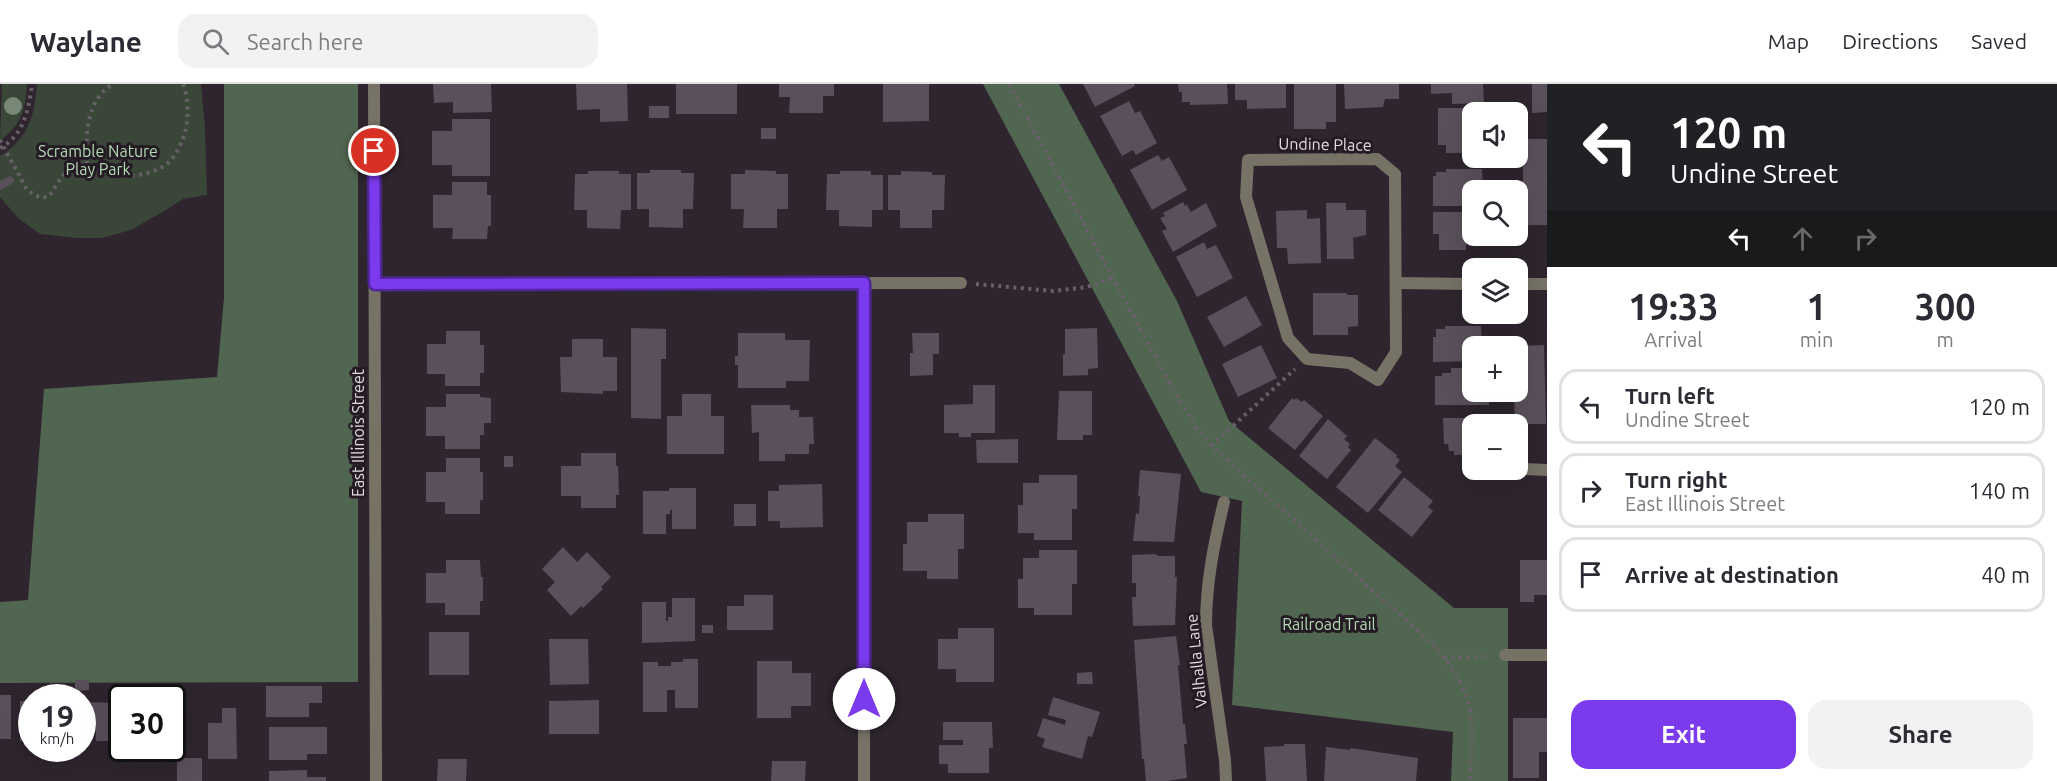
<!DOCTYPE html>
<html lang="en">
<head>
<meta charset="utf-8">
<style>
	body { margin:0; font-family:Ubuntu,sans-serif; background:#f2f2f3; color:#2b2b33; height:100vh; display:flex; flex-direction:column; font-size:22px; white-space:nowrap }
	* { box-sizing:border-box; margin:0 }
	p { font-size:20px; color:#7c7c81 }
	.icon { flex:none; width:33px; height:33px; fill:none; stroke:currentColor; stroke-width:2; stroke-linecap:round; stroke-linejoin:round }
	.map { position:relative; flex:1; overflow:hidden }
	.details { display:flex; flex-direction:column; background:#fff; width:510px }
	.details>* { flex:none }
	.hud { background:#202124; color:#fff; overflow:hidden }
	.tools { position:absolute; left:1462px; top:18px; display:grid; gap:12px }
	.tools a { display:grid; place-items:center; width:66px; height:66px; border-radius:12px; background:#fff; box-shadow:0 6px 24px #0002; font-size:30px }
	.speed { position:absolute; left:18px; top:600px; display:flex; gap:12px; font-size:30px; font-weight:700; text-align:center }
	.speed>* { display:grid; place-content:center; width:78px; height:78px; border-radius:50%; background:#fff; box-shadow:0 6px 24px #0002; line-height:1 }
	.speed small { font-size:15px; font-weight:400 }
	.speed .limit { border:3px solid #111; border-radius:9px; background:#fff; color:#111 }
	.pin { position:absolute; display:grid; place-items:center; width:51px; height:51px; color:#fff; margin:-26px; border:3px solid #fff; border-radius:50%; box-shadow:0 2px 6px #0007 }
	.me { position:absolute; width:66px; margin:-33px; rotate:0deg; stroke-linejoin:round; filter:drop-shadow(0 0 4px #0008) }
	.turn { display:flex; align-items:center; gap:21px; height:126px; padding:0 24px; font-size:27px }
	.turn .icon { width:78px; height:78px; stroke-width:2.5 }
	.turn b { display:block; font-size:42px; line-height:51px }
	.lanes { display:flex; align-items:center; height:57px; padding:0 24px; background:#0003; justify-content:center; gap:30px; direction:ltr }
	.lanes .off { opacity:.35 }
	.eta { display:flex; justify-content:space-evenly; align-items:center; height:102px; text-align:center }
	.eta b { font-size:36px; font-weight:600; line-height:42px }
	.cta { display:flex; gap:12px; margin-top:auto; padding:12px 24px }
	.cta a { flex:1; height:69px; border-radius:18px; background:#7c3aed; color:#fff; font-size:24px; font-weight:600; line-height:69px; text-align:center }
	.cta a+a { background:#f2f2f3; color:#2b2b33 }
	ul { padding:0; list-style:none }
	li { display:flex; align-items:center; gap:18px; height:75px; margin:0 12px 9px; padding:0 12px; border:3px solid #e1e1e2; border-radius:18px }
	li div { flex:1 }
	li b { display:block; font-size:22px }
	li em { font-style:normal }
	header { display:flex; align-items:center; gap:36px; box-sizing:border-box; height:84px; padding:0 30px; background:#fff; border-bottom:2px solid #e1e1e2 }
	header strong { font-size:28px }
	nav { display:flex; gap:33px; margin-inline-start:auto; font-size:21px }
	.search { width:420px; height:54px; background:#f2f2f3; display:flex; align-items:center; gap:15px; box-sizing:border-box; padding:0 21px; border-radius:18px; color:#7c7c81; font-size:22px }
	main { display:flex; flex:1; min-height:0 }
	.map>svg:first-child { display:block }
</style>
</head>
<body>
<header>
<strong>Waylane</strong>
<div class="search"><svg class="icon" aria-label="search" viewBox="0 0 24 24"><circle cx="10" cy="10" r="6"/><path d="M15 15l6 6"/></svg>Search here</div>
<nav><a>Map</a><a>Directions</a><a>Saved</a></nav>
</header>
<main>
<div class="map">
<svg width="1547" height="697" viewBox="0 0 1547 697">
	<rect width="100%" height="100%" fill="#2e252f"/>
	<g fill="#394638">
		<path d="M2,0H27C25,28 22,39 0,57Z"/>
		<path d="M37,0H201L205,44L207,111L183,115L161,129L131,146L102,154H76L40,150L18,134L0,113V72C28,55 35,31 37,0Z"/>
	</g>
	<g fill="#516650">
		<path d="M224,0H358V598L0,599V518L28,516L44,305L217,293L224,214Z"/>
		<path d="M983,0H1059L1177,217L1229,337L1454,524H1508V697H1451L1453,648L1232,621L1242,417L1201,408Z"/>
	</g>
	<g fill="#5a505c">
		<path d="M433,0H491L492,28L453,29V18L434,19Z"/>
		<path d="M576,0H627L628,37L600,38V25L577,26Z"/>
		<rect x="676" y="0" width="61" height="30"/>
		<path d="M779,0H834V12H823V29H789L790,13H779Z"/>
		<path d="M883,0H929V37L883,38Z"/>
		<path d="M1083,0H1134L1135,2L1095,23Z"/>
		<path d="M1178,0H1227L1228,20L1190,21V18H1182V8H1179Z"/>
		<path d="M1235,0H1286V24L1247,25V16H1235Z"/>
		<path d="M1294,0H1336V38H1326V45H1294Z"/>
		<path d="M1344,0H1399V15H1385L1383,23L1345,25Z"/>
		<path d="M1431,0H1483L1484,19L1452,20V9L1431,10Z"/>
		<path d="M1532,0H1547V28L1532,29Z"/>
		<path d="M1129,17L1135,29L1140,27L1157,59L1136,71L1133,66L1122,72L1100,32Z"/>
		<rect x="649" y="22" width="20" height="12"/>
		<path d="M1438,24H1482V28H1473V69H1446V61H1438Z"/>
		<path d="M452,35H490V92H452V81H432V47H452Z"/>
		<rect x="761" y="44" width="15" height="11"/>
		<rect x="1523" y="55" width="24" height="86"/>
		<path d="M1158,71L1162,77L1169,73L1187,106L1152,126L1130,86Z"/>
		<path d="M1446,85H1482L1483,106H1473V122H1433V92H1436V88H1446Z"/>
		<path d="M650,86H681V89H694L693,125H683V144L649,143V125H637V89H650Z"/>
		<path d="M745,86L776,87V90H788V125H777V144H743L744,125H731V90H745Z"/>
		<path d="M588,87H619V90H631V126H621L620,145L587,144V126H574L575,90H588Z"/>
		<path d="M840,87H871V91H883V126H872V143L839,142V126H826L827,90H840Z"/>
		<path d="M901,87L932,88V91H945L944,126H932V144H900V126H888V91H901Z"/>
		<path d="M10,92L15,96L13,99L0,106V97Z"/>
		<path d="M452,98H487V111H491V142H488L487,155H452L453,144H433V111H452Z"/>
		<path d="M1183,118L1185,122L1187,121L1191,128L1206,119L1217,142L1173,168L1162,147L1167,145L1160,134L1165,132L1163,129Z"/>
		<path d="M1326,119H1346V126H1366V151L1353,154L1354,175H1327Z"/>
		<path d="M1307,126V135L1320,134L1321,179L1288,180L1287,164H1277L1276,127Z"/>
		<path d="M1433,128H1469V130H1473V152H1488V155H1466V166H1439V150H1433Z"/>
		<path d="M1204,158L1207,165L1216,161L1233,194L1197,213L1176,173Z"/>
		<path d="M1313,209H1347V211H1358V242L1348,243V251H1313Z"/>
		<path d="M1246,212L1262,241L1224,263L1207,233Z"/>
		<path d="M1445,242H1481L1482,262H1473V277L1433,278V253H1436V245H1445Z"/>
		<path d="M631,244L666,245V275H661V335L631,334Z"/>
		<path d="M1097,244L1098,284L1088,285V291L1063,292V270H1065V245Z"/>
		<path d="M446,247H480V261H484V289H480V302H445V290H427V260H446Z"/>
		<path d="M738,249H785V256H810L809,297H786V304H738V281H735V272H738Z"/>
		<path d="M912,249H939V270H933V291L910,292V269H913Z"/>
		<path d="M572,255H603V273H617V307H603V310L561,308L560,273H572Z"/>
		<path d="M1261,261L1277,294L1238,313L1222,280Z"/>
		<path d="M1544,261L1546,340H1515L1514,308H1518L1519,262Z"/>
		<path d="M1451,284H1473V308H1489V321H1435V292H1442V289H1451Z"/>
		<path d="M973,301H995V349H971V353H959V349H944V321L973,320Z"/>
		<path d="M1059,307H1092V351H1083V356H1057Z"/>
		<path d="M446,310H480V313L491,314V339H484V351H480V365H445V352H426V323H446Z"/>
		<path d="M682,310H711V332H724V370H667V332H682Z"/>
		<path d="M1292,314L1294,316L1296,314L1302,318L1304,316L1323,332L1295,366L1268,344Z"/>
		<path d="M751,321H790V326H799V333H813L814,360H809V370H785V377H759V348L752,349Z"/>
		<path d="M1443,334H1491V340H1473V370L1454,371V367H1449L1448,360H1444Z"/>
		<path d="M1328,335L1347,352L1344,355L1350,360L1348,363L1351,366L1327,395L1299,372Z"/>
		<path d="M1375,354L1397,371L1396,373L1400,376L1395,382L1402,388L1368,429L1336,403Z"/>
		<path d="M1018,355V379H977L976,356Z"/>
		<path d="M581,369H616V382H618L619,411H616V424H581V412H561V382H581Z"/>
		<rect x="504" y="372" width="9" height="11"/>
		<path d="M446,374H480V388H483V416H480V430H445V418H426V388H446Z"/>
		<path d="M1140,386L1181,390L1174,458L1133,457L1136,429L1139,430L1140,412H1138Z"/>
		<path d="M1039,391H1077V425H1072V456H1034V449H1018V421H1023V399H1039Z"/>
		<path d="M1404,393L1433,417L1428,423L1433,427L1412,453L1378,426Z"/>
		<path d="M822,400L823,443L780,444V437H768V407H779V401Z"/>
		<path d="M669,404H696V445H672V426H670V430H666V450H643V407H669Z"/>
		<rect x="734" y="420" width="22" height="22"/>
		<path d="M928,430H964V465H958V495H927V487H903V460H907V438H928Z"/>
		<path d="M563,463L577,478L587,468L611,493L601,503L603,505L583,524L581,522L571,532L547,506L555,498L542,485Z"/>
		<path d="M1039,466H1077V500H1072V531H1034V524H1018V495H1023V474H1039Z"/>
		<path d="M1155,470L1158,472H1175V493H1177L1175,541L1133,542L1132,513H1136V499H1132V471Z"/>
		<path d="M446,476H480L481,493H483V517H480V531H445V519H426V489H446Z"/>
		<path d="M1520,476H1547V511H1534V518H1520Z"/>
		<path d="M744,511H773V546H727V522H744Z"/>
		<path d="M672,514H695V557L642,559V518H666V537H668V533H672Z"/>
		<rect x="702" y="541" width="11" height="8"/>
		<path d="M958,544H994V598H956V585H938V555H958Z"/>
		<rect x="429" y="548" width="40" height="43"/>
		<path d="M1176,552L1180,581H1178L1183,640H1185L1187,660H1184L1187,694L1167,697H1146L1144,675H1142L1134,556Z"/>
		<path d="M549,555H588L589,600L550,601Z"/>
		<path d="M683,575H698V624H675V606H667V628H643V578H658V582H671V578H683Z"/>
		<path d="M757,577H792V589H811V622H791V634H757Z"/>
		<path d="M1092,588L1093,600H1077V589Z"/>
		<path d="M75,596H89V606L75,607Z"/>
		<path d="M266,602H322V619H309V633H266Z"/>
		<rect x="0" y="611" width="11" height="44"/>
		<path d="M1053,613L1100,628L1092,653L1088,652L1082,675L1042,663L1045,655L1037,652L1043,634L1065,641L1066,636L1048,631Z"/>
		<path d="M599,616V650H549V617Z"/>
		<rect x="20" y="617" width="12" height="40"/>
		<path d="M82,618L122,619V657H96V643H82Z"/>
		<path d="M222,624H236L237,675H208V639H222Z"/>
		<path d="M1513,634H1547V668H1539V694H1513Z"/>
		<path d="M943,638H992L993,664H989V689H948V680H939V661H963V656H943Z"/>
		<path d="M269,643H327V670H307V676H269Z"/>
		<path d="M1284,660H1305L1307,697H1266L1264,663L1284,662Z"/>
		<path d="M1326,663L1350,666V664L1418,674L1416,697H1324Z"/>
		<rect x="177" y="674" width="25" height="23"/>
		<path d="M438,675H467L466,697H437Z"/>
		<path d="M772,677H806L805,697H771Z"/>
		<path d="M307,686V693H326V697H269V687Z"/>
	</g>
	<g fill="none" stroke-linecap="round" stroke-linejoin="round">
		<g stroke="#686069" stroke-width="4" stroke-dasharray="3 4.5" stroke-linecap="butt">
			<path d="M1009,0L1171,302L1199,348L1211,362L1435,562C1447,578 1463,598 1468,618C1475,643 1471,671 1470,697"/>
			<path d="M0,56L26,104C33,111 38,114 48,113C57,103 62,87 75,82C88,76 98,87 110,90C128,94 154,91 168,79C175,73 179,63 183,55C189,39 189,15 183,0"/>
			<path d="M0,64C24,52 29,24 32,0"/>
			<path d="M87,80C85,53 86,14 114,0"/>
			<path d="M976,200L1053,207L1087,203L1114,194"/>
			<path d="M1211,362L1295,285"/>
			<path d="M1444,574L1489,572"/>
		</g>
		<path stroke="#777266" stroke-width="12" d="M1521,385L1547,386"/>
		<g stroke="#777266" stroke-width="12">
			<path d="M374,0L376,697"/>
			<path d="M1377,75L1395,90L1396,268L1378,296L1350,279L1307,275L1288,254L1246,113L1248,76Z"/>
			<path d="M864,199V697"/>
			<path d="M1396,199L1473,200"/>
			<path d="M375,200L961,199"/>
			<path d="M1518,200H1547"/>
			<path d="M1224,418C1214,459 1206,499 1206,541L1225,676L1226,697"/>
			<path d="M1505,571H1547"/>
		</g>
	</g>
	<circle fill="#778976" cx="13" cy="22" r="9"/>
	<g fill="none" stroke-linecap="round" stroke-linejoin="round">
		<defs>
			<path id="route" d="M374,67L375,200L864,199V615"/>
		</defs>
		<use href="#route" stroke="#51269a" stroke-width="15"/>
		<use href="#route" stroke="#7c3aed" stroke-width="10"/>
	</g>
	<g text-anchor="middle" dominant-baseline="central" stroke-width="6" stroke-linejoin="round" paint-order="stroke">
		<g font-size="16" fill="#e1dbe2" stroke="#241b25">
			<text transform="translate(1325 60) rotate(1)">Undine Place</text>
			<text transform="translate(358 349) rotate(-90)">East Illinois Street</text>
			<text transform="translate(1196 577) rotate(-96)">Valhalla Lane</text>
		</g>
		<g font-size="16" fill="#b2dbb1" stroke="#241b25">
			<text x="98" y="67">Scramble Nature<tspan x="98" dy="18">Play Park</tspan></text>
			<text x="1329" y="540">Railroad Trail</text>
		</g>
	</g>
</svg>
<div class="tools">
<a><svg class="icon" aria-label="sound" viewBox="0 0 24 24"><path d="M4 9h4l5-4v14l-5-4H4zM17 9q2 3 0 6"/></svg></a>
<a><svg class="icon" aria-label="search" viewBox="0 0 24 24"><circle cx="10" cy="10" r="6"/><path d="M15 15l6 6"/></svg></a>
<a><svg class="icon" aria-label="layers" viewBox="0 0 24 24"><path d="M12 4l9 5-9 5-9-5zM3 14l9 5 9-5"/></svg></a>
<a>+</a>
<a>−</a>
</div>
<div class="speed"><div>19<small>km/h</small></div><div class="limit">30</div></div>
<div class="pin" style="left:374px;top:67px;background:#d93025"><svg class="icon" aria-label="arrive" viewBox="0 0 24 24"><path d="M6 21V4h12l-3 4 3 4H6"/></svg></div>
<svg class="me" style="left:864px;top:615px" viewBox="-20 -20 40 40"><circle r="19" fill="#fff"/><path d="M0-13L10 11 0 6-10 11z" fill="#7c3aed"/></svg>
</div>
<section class="details">
<div class="hud">
<div class="turn"><svg class="icon" aria-label="left" viewBox="0 0 24 24"><path d="M17 20v-9H6M10 6l-5 5 5 5"/></svg><div><b>120 m</b>Undine Street</div></div>
<div class="lanes"><svg class="icon" aria-label="left" viewBox="0 0 24 24"><path d="M17 20v-9H6M10 6l-5 5 5 5"/></svg><svg class="icon off" aria-label="ahead" viewBox="0 0 24 24"><path d="M12 20V5M6 11l6-6 6 6"/></svg><svg class="icon off" aria-label="right" viewBox="0 0 24 24"><path d="M7 20v-9h11M14 6l5 5-5 5"/></svg></div>
</div>
<div class="eta">
<div><b>19:33</b><p>Arrival</p></div>
<div><b>1</b><p>min</p></div>
<div><b>300</b><p>m</p></div>
</div>
<ul>
<li><svg class="icon" aria-label="left" viewBox="0 0 24 24"><path d="M17 20v-9H6M10 6l-5 5 5 5"/></svg><div><b>Turn left</b><p>Undine Street</p></div><em>120 m</em></li>
<li><svg class="icon" aria-label="right" viewBox="0 0 24 24"><path d="M7 20v-9h11M14 6l5 5-5 5"/></svg><div><b>Turn right</b><p>East Illinois Street</p></div><em>140 m</em></li>
<li><svg class="icon" aria-label="arrive" viewBox="0 0 24 24"><path d="M6 21V4h12l-3 4 3 4H6"/></svg><div><b>Arrive at destination</b></div><em>40 m</em></li>
</ul>
<div class="cta"><a>Exit</a><a>Share</a></div>
</section>
</main>
</body>
</html>
